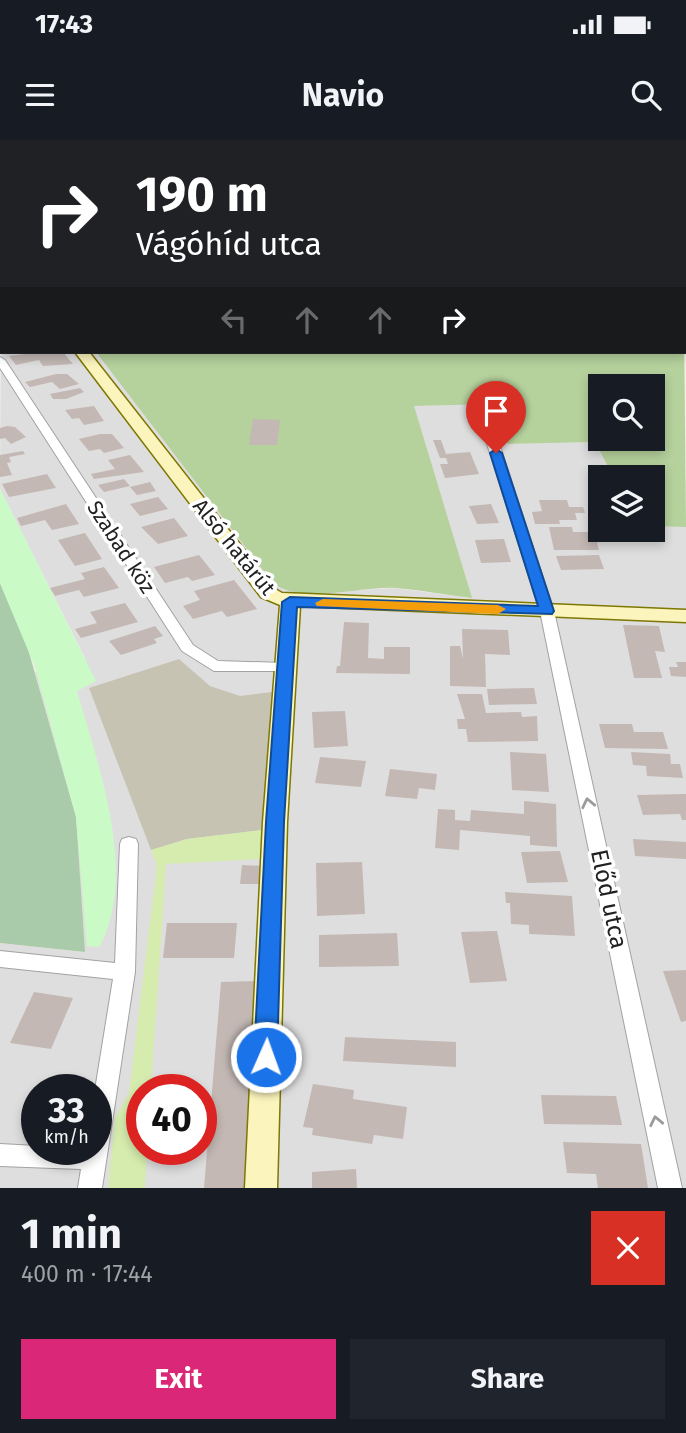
<!DOCTYPE html>
<html lang="en">
<head>
<meta charset="utf-8">
<style>
	body { margin:0; font-family:"Fira Sans",sans-serif; background:#20242c; color:#f1f3f6; height:100vh; display:flex; flex-direction:column; font-size:26px; white-space:nowrap }
	* { box-sizing:border-box; margin:0 }
	p { font-size:23px; color:#9ea1a6 }
	.icon { flex:none; width:38px; height:38px; fill:none; stroke:currentColor; stroke-width:2; stroke-linecap:round; stroke-linejoin:round }
	.map { position:relative; height:1048px; overflow:hidden }
	.drawer { display:flex; flex-direction:column; background:#171b24; flex:1 }
	.drawer>* { flex:none }
	.banner { position:absolute; left:0px; top:0px; width:686px; height:214px; box-shadow:0 4px 10px #0003; background:#202124; color:#fff; overflow:hidden }
	.tools { position:absolute; left:588px; top:234px; display:grid; gap:14px }
	.tools a { display:grid; place-items:center; width:77px; height:77px; border-radius:0px; background:#171b24; box-shadow:0 4px 10px #0003; font-size:35px }
	.speed { position:absolute; left:21px; top:934px; display:flex; gap:14px; font-size:35px; font-weight:700; text-align:center }
	.speed>* { display:grid; place-content:center; width:91px; height:91px; border-radius:50%; background:#171b24; box-shadow:0 4px 10px #0003; line-height:1 }
	.speed small { font-size:18px; font-weight:400 }
	.speed .limit { border:10px solid #d22; background:#fff; color:#111 }
	.pin { position:absolute; display:grid; place-items:center; width:60px; height:60px; color:#fff; margin:-72px -30px; border-radius:50% 50% 50% 0; rotate:-45deg; box-shadow:0 0 7px #0007 }
	.pin .icon { rotate:45deg }
	.me { position:absolute; width:77px; margin:-38px; rotate:2deg; stroke-linejoin:round; filter:drop-shadow(0 0 5px #0008) }
	.turn { display:flex; align-items:center; gap:24px; height:147px; padding:0 21px; font-size:32px }
	.turn .icon { width:91px; height:91px; stroke-width:2.5 }
	.turn b { display:block; font-size:49px; line-height:60px }
	.lanes { display:flex; align-items:center; height:66px; padding:0 21px; background:#0003; justify-content:center; gap:35px; direction:ltr }
	.lanes .off { opacity:.35 }
	.round { display:grid; place-items:center; flex:none; width:74px; height:74px; border-radius:0px; background:#20242c }
	.overview { display:flex; align-items:center; justify-content:space-between; height:119px; padding:0 21px }
	h1 { font-size:42px; font-weight:700; line-height:52px }
	.button { display:flex; gap:14px; margin-top:auto; padding:14px 21px }
	.button a { flex:1; height:80px; border-radius:0px; background:#db2777; color:#fff; font-size:28px; font-weight:700; line-height:80px; text-align:center }
	.button a+a { background:#20242c; color:#f1f3f6 }
	.status { display:flex; justify-content:space-between; align-items:center; height:49px; padding:0 35px; background:#171b24; direction:ltr }
	.status svg { height:19px; fill:currentColor }
	header { display:flex; justify-content:space-between; align-items:center; height:91px; padding:0 21px; background:#171b24; font-size:32px; font-weight:700 }
	.map>svg:first-child { display:block }
</style>
</head>
<body>
<div class="status"><b>17:43</b><svg viewBox="0 0 49 12"><path d="M0 12V9h3v3zM5 12V6h3v6zM10 12V3h3v9zM15 12V0h3v12zM26 1h20v11H26zM47 4h2v5h-2z"/></svg></div>
<header><svg class="icon" aria-label="menu" viewBox="0 0 24 24"><path d="M4 6h16M4 12h16M4 18h16"/></svg>Navio<svg class="icon" aria-label="search" viewBox="0 0 24 24"><circle cx="10" cy="10" r="6"/><path d="M15 15l6 6"/></svg></header>
<div class="map">
<svg width="686" height="1048" viewBox="0 0 686 1048">
	<rect width="100%" height="100%" fill="#f2ede8"/>
	<path fill="#dfdede" fill-rule="evenodd" d="M2,24V212H96L298,453L394,448L471,458L413,266L494,264L509,304L595,302L614,338H600V390H653V386H686V1048H0V803L84,812L76,677L35,532L85,518L0,349ZM37,950H96V1010H37ZM142,950H201V1010H142Z"/>
	<path fill="#c7c3b3" d="M179,519L210,546L240,556L272,552L263,690L187,699L151,710L89,548Z"/>
	<path fill="#d6ecae" d="M263,690L261,719L166,724L151,950H142V1010H147L145,1048H108L115,978L129,953L157,725L151,710L187,699Z"/>
	<path fill="#b5d19c" fill-rule="evenodd" d="M684,188L686,387L653,386V338H614L595,302L508,304L493,264L414,266L472,458C447,455 421,450 396,448C360,446 302,465 273,443L96,212H684ZM600,247H653V299H600Z"/>
	<path fill="#a9cba9" d="M0,443L28,509L76,677L85,812L0,803Z"/>
	<path fill="#cafbc6" d="M0,349L96,541L77,551C98,625 139,735 99,807L87,806L76,677L35,527L0,443Z"/>
	<g fill="#c3b8b4">
		<path d="M40,212H63L73,224L43,226L39,220L16,225L9,216Z"/>
		<path d="M56,234H67L79,244L60,249L52,242L30,247L25,242Z"/>
		<path d="M80,248L84,252L66,259H53L50,254Z"/>
		<path d="M94,266L104,281L84,285L79,278L72,279L65,270Z"/>
		<path d="M253,279L280,280L277,305H249Z"/>
		<path d="M7,286L15,287L26,297L11,304L5,298L0,299V288Z"/>
		<path d="M100,294H112L124,308L104,313L100,309L89,311L79,299Z"/>
		<path d="M433,300H441L446,314L470,312L479,334L445,338L440,324H448L446,318H440Z"/>
		<path d="M23,311L25,314L9,317L11,322L7,323L12,335L0,337V315Z"/>
		<path d="M130,315L144,332L94,339L91,334L115,329L108,320Z"/>
		<path d="M47,334L56,348L9,357L2,344Z"/>
		<path d="M124,339L130,346L104,352L98,345Z"/>
		<path d="M150,342L156,351L137,355L130,347Z"/>
		<path d="M158,357L168,369L140,376L130,364Z"/>
		<path d="M539,360H567L569,367H583L585,373H575L577,380H559L560,384H535L532,372L542,371Z"/>
		<path d="M66,364L79,384L52,390L45,380L21,386L17,378Z"/>
		<path d="M491,364L499,383L477,384L469,366Z"/>
		<path d="M174,378L188,396L158,404L141,387Z"/>
		<path d="M549,387H572L573,392H594L599,410H554Z"/>
		<path d="M85,393L102,419L75,426L58,400Z"/>
		<path d="M504,399L511,422L481,423L475,400Z"/>
		<path d="M199,415L215,435L192,441L188,437L165,443L154,427Z"/>
		<path d="M599,415L604,429L561,430L556,416Z"/>
		<path d="M104,427L119,448L84,457L79,450L55,456L50,448L85,439L81,433Z"/>
		<path d="M234,440L257,469L227,477L222,471L193,479L183,466L200,460L194,451Z"/>
		<path d="M125,463L138,482L81,498L75,489L97,483L90,472Z"/>
		<path d="M344,482L369,483L368,518L384,519V507H410V534L336,533L337,526H340Z"/>
		<path d="M623,485L659,486L665,512L655,511L662,538H634Z"/>
		<path d="M155,486L163,496L154,499L157,503L121,515L109,501Z"/>
		<path d="M462,489L508,490L510,515L485,514L486,547L450,546V506H460L463,519Z"/>
		<path d="M676,522H686V537L671,536L669,527H678Z"/>
		<path d="M534,548L537,564L489,565L487,549Z"/>
		<path d="M457,554H482L486,573L521,572L522,577L537,576L538,601L468,602L466,589H458L457,579H465Z"/>
		<path d="M345,571L348,606L314,608L312,572Z"/>
		<path d="M599,584H632L634,592H663L668,609L605,608Z"/>
		<path d="M510,612L546,614L549,652L512,650Z"/>
		<path d="M631,612L670,614L671,624H680L683,638L647,636L646,626L633,625Z"/>
		<path d="M320,617L366,621L361,647L315,643Z"/>
		<path d="M390,629L437,634L435,650L419,648L417,659L385,656Z"/>
		<path d="M686,654V680H682L680,674L643,675L637,655Z"/>
		<path d="M524,661L556,664L557,707L530,705V696L460,690L459,710L435,708L438,669L455,670V680L470,681L471,670L524,674Z"/>
		<path d="M633,699L686,702V719L635,716Z"/>
		<path d="M560,711L568,742L527,743L521,712Z"/>
		<path d="M362,722L365,774L317,776L316,723Z"/>
		<path d="M242,725L262,726L260,744H240Z"/>
		<path d="M505,752L572,756L575,796L529,794V785L511,784L510,763H506Z"/>
		<path d="M167,783H237L234,818H163Z"/>
		<path d="M497,791L507,841L470,843L461,792Z"/>
		<path d="M397,793L399,826L319,827V795Z"/>
		<path d="M686,830V881L681,882L663,831Z"/>
		<path d="M256,841L244,1048H204L221,842Z"/>
		<path d="M34,852L73,858L51,909L10,903Z"/>
		<path d="M345,897L456,902V927L343,921Z"/>
		<path d="M313,944L354,950L353,959L407,967L403,999L374,995L372,1004L312,995L313,988L303,987Z"/>
		<path d="M541,955L616,956L622,985L544,984Z"/>
		<path d="M563,1002L641,1004L648,1048H598L596,1034L567,1033Z"/>
		<path d="M356,1029L357,1048H312V1032Z"/>
	</g>
	<g fill="none" stroke-linecap="round" stroke-linejoin="round">
		<defs>
			<g id="street">
				<rect x="13" y="0" width="8" height="2"/>
				<path d="M599,0H626L628,2H601Z"/>
				<path d="M0,1L5,2L0,5Z"/>
				<rect x="684" y="4" width="2" height="5"/>
				<rect x="0" y="26" width="2" height="4"/>
				<rect x="684" y="35" width="2" height="4"/>
				<path d="M0,67H2L0,98Z"/>
				<path d="M0,217L5,220L193,505L218,521L284,523L290,525L292,528L290,531H214L182,511L0,228Z"/>
				<path d="M488,284L494,288L554,471L682,1048H658L540,471L482,288Z"/>
				<path d="M129,697L136,699L138,704L135,832L102,1048H78L81,1029L0,1026V1004L37,1006V1010H96L95,950L113,839L0,827V811L115,823L120,704L122,699Z"/>
			</g>
			<g id="secondary">
				<rect x="0" y="163" width="2" height="8"/>
				<path d="M75,212H89L275,449L282,453L686,470V482L300,466L287,682L277,1048H245L263,682L280,465L261,457Z"/>
			</g>
			<g id="primary">
				<path d="M468,0H493L495,2H470Z"/>
				<rect x="684" y="18" width="2" height="8"/>
			</g>
		</defs>
		<use href="#street" stroke="#a2a2a2" stroke-width="2"/>
		<use href="#secondary" stroke="#7d7703" stroke-width="3"/>
		<use href="#primary" stroke="#9f5000" stroke-width="3"/>
		<use href="#street" fill="#fff" fill-rule="evenodd"/>
		<use href="#secondary" fill="#fbf4bd" fill-rule="evenodd"/>
		<use href="#primary" fill="#fdc7a2" fill-rule="evenodd"/>
		<path stroke="#6f6f6f" stroke-width="2" d="M425,0L435,2"/>
		<defs>
			<g id="rail">
				<path d="M203,2L228,0"/>
				<path d="M227,2L252,0"/>
			</g>
		</defs>
		<use href="#rail" stroke="#6f6f6f" stroke-width="4.5"/>
		<use href="#rail" stroke="#fff" stroke-width="2.5" stroke-dasharray="8" stroke-linecap="butt"/>
	</g>
	<defs><path id="oneway-chevron" d="M-2-3.5L2.5 0L-2 3.5" fill="none" stroke-width="1.6" stroke-linecap="round" stroke-linejoin="round" transform="scale(1.75)"/></defs>
	<g stroke="#9b9b9b">
		<use href="#oneway-chevron" transform="translate(588 663) rotate(-102)"/>
		<use href="#oneway-chevron" transform="translate(656 981) rotate(-102)"/>
	</g>
	<path fill="#1a73e8" stroke="#114b97" stroke-width="2" d="M496,309L502,313L554,471L552,474L297,467L284,682L277,917L274,924L266,927L258,924L254,917L266,682L282,462L290,457L538,466L490,313Z"/>
	<path fill="#f59e0b" d="M323,459L498,465L506,469L498,474L317,466L315,463Z"/>
	<g text-anchor="middle" dominant-baseline="central" stroke-width="7" stroke-linejoin="round" paint-order="stroke">
		<g font-size="21" fill="#212121" stroke="#fff">
			<text transform="translate(121 407) rotate(57)">Szabad köz</text>
			<text transform="translate(234 407) rotate(51)">Alsó határút</text>
		</g>
		<g font-size="24" fill="#212121" stroke="#fff">
			<text transform="translate(609 759) rotate(78)">Előd utca</text>
		</g>
	</g>
</svg>
<div class="tools">
<a><svg class="icon" aria-label="search" viewBox="0 0 24 24"><circle cx="10" cy="10" r="6"/><path d="M15 15l6 6"/></svg></a>
<a><svg class="icon" aria-label="layers" viewBox="0 0 24 24"><path d="M12 4l9 5-9 5-9-5zM3 14l9 5 9-5"/></svg></a>
</div>
<div class="speed"><div>33<small>km/h</small></div><div class="limit">40</div></div>
<div class="pin" style="left:496px;top:313px;background:#d93025"><svg class="icon" aria-label="arrive" viewBox="0 0 24 24"><path d="M6 21V4h12l-3 4 3 4H6"/></svg></div>
<svg class="me" style="left:266px;top:917px" viewBox="-20 -20 40 40"><circle r="17" fill="#1a73e8" stroke="#fff" stroke-width="3"/><path d="M0-11L8 9 0 5-8 9z" fill="#fff"/></svg>
<div class="banner">
<div class="turn"><svg class="icon" aria-label="right" viewBox="0 0 24 24"><path d="M7 20v-9h11M14 6l5 5-5 5"/></svg><div><b>190 m</b>Vágóhíd utca</div></div>
<div class="lanes"><svg class="icon off" aria-label="left" viewBox="0 0 24 24"><path d="M17 20v-9H6M10 6l-5 5 5 5"/></svg><svg class="icon off" aria-label="ahead" viewBox="0 0 24 24"><path d="M12 20V5M6 11l6-6 6 6"/></svg><svg class="icon off" aria-label="ahead" viewBox="0 0 24 24"><path d="M12 20V5M6 11l6-6 6 6"/></svg><svg class="icon" aria-label="right" viewBox="0 0 24 24"><path d="M7 20v-9h11M14 6l5 5-5 5"/></svg></div>
</div>
</div>
<section class="drawer">
<div class="overview"><div><h1>1 min</h1><p>400 m · 17:44</p></div><a class="round" style="background:#d93025;color:#fff"><svg class="icon" aria-label="close" viewBox="0 0 24 24"><path d="M6 6l12 12M18 6L6 18"/></svg></a></div>
<div class="button"><a>Exit</a><a>Share</a></div>
</section>
</body>
</html>
